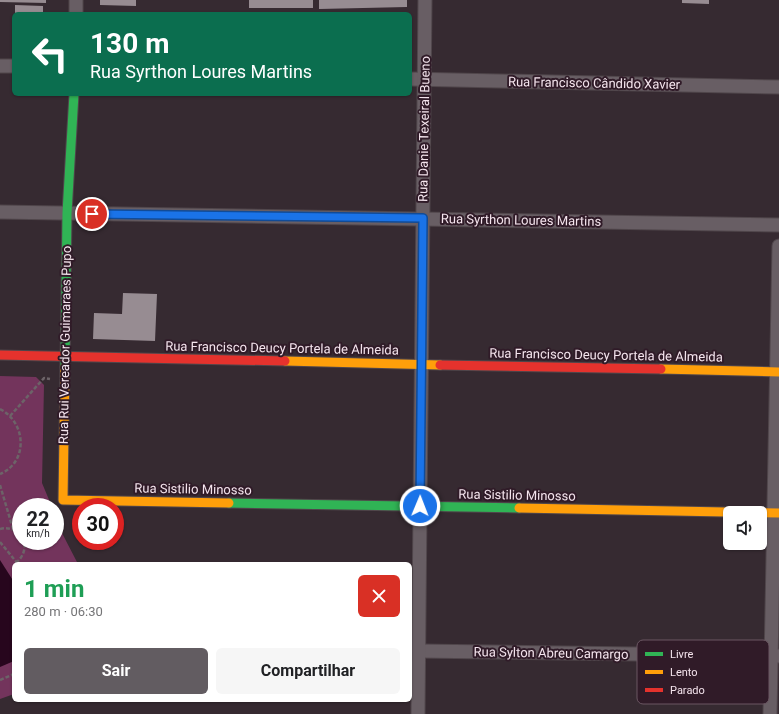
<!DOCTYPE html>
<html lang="pt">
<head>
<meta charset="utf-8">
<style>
	body { margin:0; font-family:Roboto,sans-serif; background:#f6f6f6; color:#202124; height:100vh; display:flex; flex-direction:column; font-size:15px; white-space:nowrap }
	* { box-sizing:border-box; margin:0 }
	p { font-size:13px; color:#757577 }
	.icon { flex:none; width:22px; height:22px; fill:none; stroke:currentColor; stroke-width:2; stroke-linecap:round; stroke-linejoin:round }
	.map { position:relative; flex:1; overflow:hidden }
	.panel { position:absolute; left:12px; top:562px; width:400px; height:140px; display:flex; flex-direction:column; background:#fff; border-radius:6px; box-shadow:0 1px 3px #0004 }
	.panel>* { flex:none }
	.banner { position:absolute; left:12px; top:12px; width:400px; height:84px; border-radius:6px; box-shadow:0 1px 3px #0004; background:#0b6e4f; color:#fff; overflow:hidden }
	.controls { position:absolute; left:723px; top:506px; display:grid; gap:8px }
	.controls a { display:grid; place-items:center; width:44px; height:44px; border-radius:6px; background:#fff; box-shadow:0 1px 3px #0004; font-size:20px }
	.speed { position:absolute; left:12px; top:498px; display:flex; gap:8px; font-size:20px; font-weight:700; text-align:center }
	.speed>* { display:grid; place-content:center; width:52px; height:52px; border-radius:50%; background:#fff; box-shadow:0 1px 3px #0004; line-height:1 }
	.speed small { font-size:10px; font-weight:400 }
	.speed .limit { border:6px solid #d22; background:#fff; color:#111 }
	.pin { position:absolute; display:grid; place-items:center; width:34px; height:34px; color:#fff; margin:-17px; border:2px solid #fff; border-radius:50%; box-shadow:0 1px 4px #0007 }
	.me { position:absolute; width:44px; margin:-22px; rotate:1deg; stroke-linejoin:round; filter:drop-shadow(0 0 3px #0008) }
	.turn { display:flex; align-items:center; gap:14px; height:84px; padding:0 12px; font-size:18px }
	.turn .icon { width:52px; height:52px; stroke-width:2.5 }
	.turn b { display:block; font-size:28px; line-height:34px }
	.round { display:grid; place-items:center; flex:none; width:42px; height:42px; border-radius:6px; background:#f6f6f6 }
	.head { display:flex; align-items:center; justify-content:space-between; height:68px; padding:0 12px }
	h1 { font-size:24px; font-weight:700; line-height:30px; color:#1e9e55 }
	.primary-button { display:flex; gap:8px; margin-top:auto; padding:8px 12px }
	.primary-button a { flex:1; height:46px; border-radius:6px; background:#625c61; color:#fff; font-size:16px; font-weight:700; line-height:46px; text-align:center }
	.primary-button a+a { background:#f6f6f6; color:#202124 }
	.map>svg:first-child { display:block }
</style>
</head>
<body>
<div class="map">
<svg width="779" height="714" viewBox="0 0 779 714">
	<rect width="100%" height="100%" fill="#362a31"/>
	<path fill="#73345c" d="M0,376L36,377L44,385L42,483L52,507H21V541H55V515L63,535L78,564H14V694L0,699Z"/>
	<path fill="#27061d" d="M0,560L14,582V661L0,667Z"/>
	<g fill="#978c92">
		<path d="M0,0H46V3L0,2Z"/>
		<path d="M100,0H136V6L100,5Z"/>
		<rect x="249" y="0" width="64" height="8"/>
		<path d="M319,0H407V7L319,9Z"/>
		<path d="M682,0H709V4L682,3Z"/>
		<path d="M15,5L43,6V14H15Z"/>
		<path d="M123,293L157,294L155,341L93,339L94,313L122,314Z"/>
	</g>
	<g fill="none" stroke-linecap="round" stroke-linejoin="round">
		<defs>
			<g id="street">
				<path d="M76,14V0"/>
				<path d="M0,66H14"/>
				<path d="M410,79L779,87"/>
				<path d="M0,212L779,225"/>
				<path d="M419,651L779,656"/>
				<path d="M418,714L425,0"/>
				<path d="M770,714L779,246"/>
			</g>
			<g id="fast">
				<path d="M65,367L67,213L74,94"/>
				<path d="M229,503L519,508"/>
			</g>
			<g id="slow">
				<path d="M285,361L440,365"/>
				<path d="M65,367L63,500L229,503"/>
				<path d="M661,369L779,372"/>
				<path d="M519,508L779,513"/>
			</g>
			<g id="jam">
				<path d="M0,355L285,361"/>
				<path d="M440,365L661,369"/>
			</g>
		</defs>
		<use href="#street" stroke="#50464b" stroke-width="15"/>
		<use href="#fast" stroke="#50464b" stroke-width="11"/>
		<use href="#slow" stroke="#50464b" stroke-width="11"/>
		<use href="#jam" stroke="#50464b" stroke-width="11"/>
		<g stroke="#6d6368" stroke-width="2.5" stroke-dasharray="4 2" stroke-linecap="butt">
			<path d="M0,409C26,422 29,462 0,474"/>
			<path d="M10,416L44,378L50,379"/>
			<path d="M0,485L13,529"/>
			<path d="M0,529C8,527 16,529 21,536"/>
			<path d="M0,542L18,564"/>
			<path d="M16,563C23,557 26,549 24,541"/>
			<path d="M0,680L14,674"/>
		</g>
		<use href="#street" stroke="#685e64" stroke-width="13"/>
		<use href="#fast" stroke="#30b455" stroke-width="9"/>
		<use href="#slow" stroke="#ff9f0a" stroke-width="9"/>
		<use href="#jam" stroke="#e5322d" stroke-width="9"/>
	</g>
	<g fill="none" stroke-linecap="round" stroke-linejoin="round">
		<defs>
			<path id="route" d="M92,214L423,218L420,506"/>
		</defs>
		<use href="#route" stroke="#114b97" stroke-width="10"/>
		<use href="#route" stroke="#1a73e8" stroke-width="7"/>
	</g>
	<g text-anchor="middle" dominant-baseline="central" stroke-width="4" stroke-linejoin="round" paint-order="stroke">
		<g font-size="13" fill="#f4e4ed" stroke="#301b28">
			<text transform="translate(594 83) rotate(1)">Rua Francisco Cândido Xavier</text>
			<text transform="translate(424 129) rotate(-89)">Rua Danie Texeiral Bueno</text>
			<text transform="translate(521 220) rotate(1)">Rua Syrthon Loures Martins</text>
			<text transform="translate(65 345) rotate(-89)">Rua Rui Vereador Guimaraes Pupo</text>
			<text transform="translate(282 348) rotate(1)">Rua Francisco Deucy Portela de Almeida</text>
			<text transform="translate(606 355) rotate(1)">Rua Francisco Deucy Portela de Almeida</text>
			<text transform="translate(193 489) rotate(1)">Rua Sistilio Minosso</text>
			<text transform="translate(517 495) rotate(1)">Rua Sistilio Minosso</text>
			<text transform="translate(551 653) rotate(1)">Rua Sylton Abreu Camargo</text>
		</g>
	</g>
	<rect x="637" y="640" width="132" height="64" rx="6" fill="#301b28" stroke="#6b5763" stroke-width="1"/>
	<rect x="645" y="652" width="18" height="4" fill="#30b455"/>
	<rect x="645" y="670" width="18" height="4" fill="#ff9f0a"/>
	<rect x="645" y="688" width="18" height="4" fill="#e5322d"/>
	<g font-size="11" fill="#f4e4ed">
		<text x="670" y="658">Livre</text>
		<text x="670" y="676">Lento</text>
		<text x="670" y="694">Parado</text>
	</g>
</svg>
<div class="controls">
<a><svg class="icon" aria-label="sound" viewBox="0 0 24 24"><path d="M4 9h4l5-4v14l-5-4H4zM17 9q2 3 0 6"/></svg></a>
</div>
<div class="speed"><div>22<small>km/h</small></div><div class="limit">30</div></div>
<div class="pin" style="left:92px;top:214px;background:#d93025"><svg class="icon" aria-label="arrive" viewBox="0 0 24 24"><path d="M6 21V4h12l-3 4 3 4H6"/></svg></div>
<svg class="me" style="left:420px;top:506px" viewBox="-20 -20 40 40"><circle r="17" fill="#1a73e8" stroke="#fff" stroke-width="3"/><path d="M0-11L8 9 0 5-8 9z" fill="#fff"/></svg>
<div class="banner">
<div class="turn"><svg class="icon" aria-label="left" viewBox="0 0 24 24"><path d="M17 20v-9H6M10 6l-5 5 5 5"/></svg><div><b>130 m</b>Rua Syrthon Loures Martins</div></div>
</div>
<section class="panel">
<div class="head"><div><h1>1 min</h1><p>280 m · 06:30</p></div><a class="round" style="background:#d93025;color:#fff"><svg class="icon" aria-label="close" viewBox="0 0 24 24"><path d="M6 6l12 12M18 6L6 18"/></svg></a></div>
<div class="primary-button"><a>Sair</a><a>Compartilhar</a></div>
</section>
</div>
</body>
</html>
